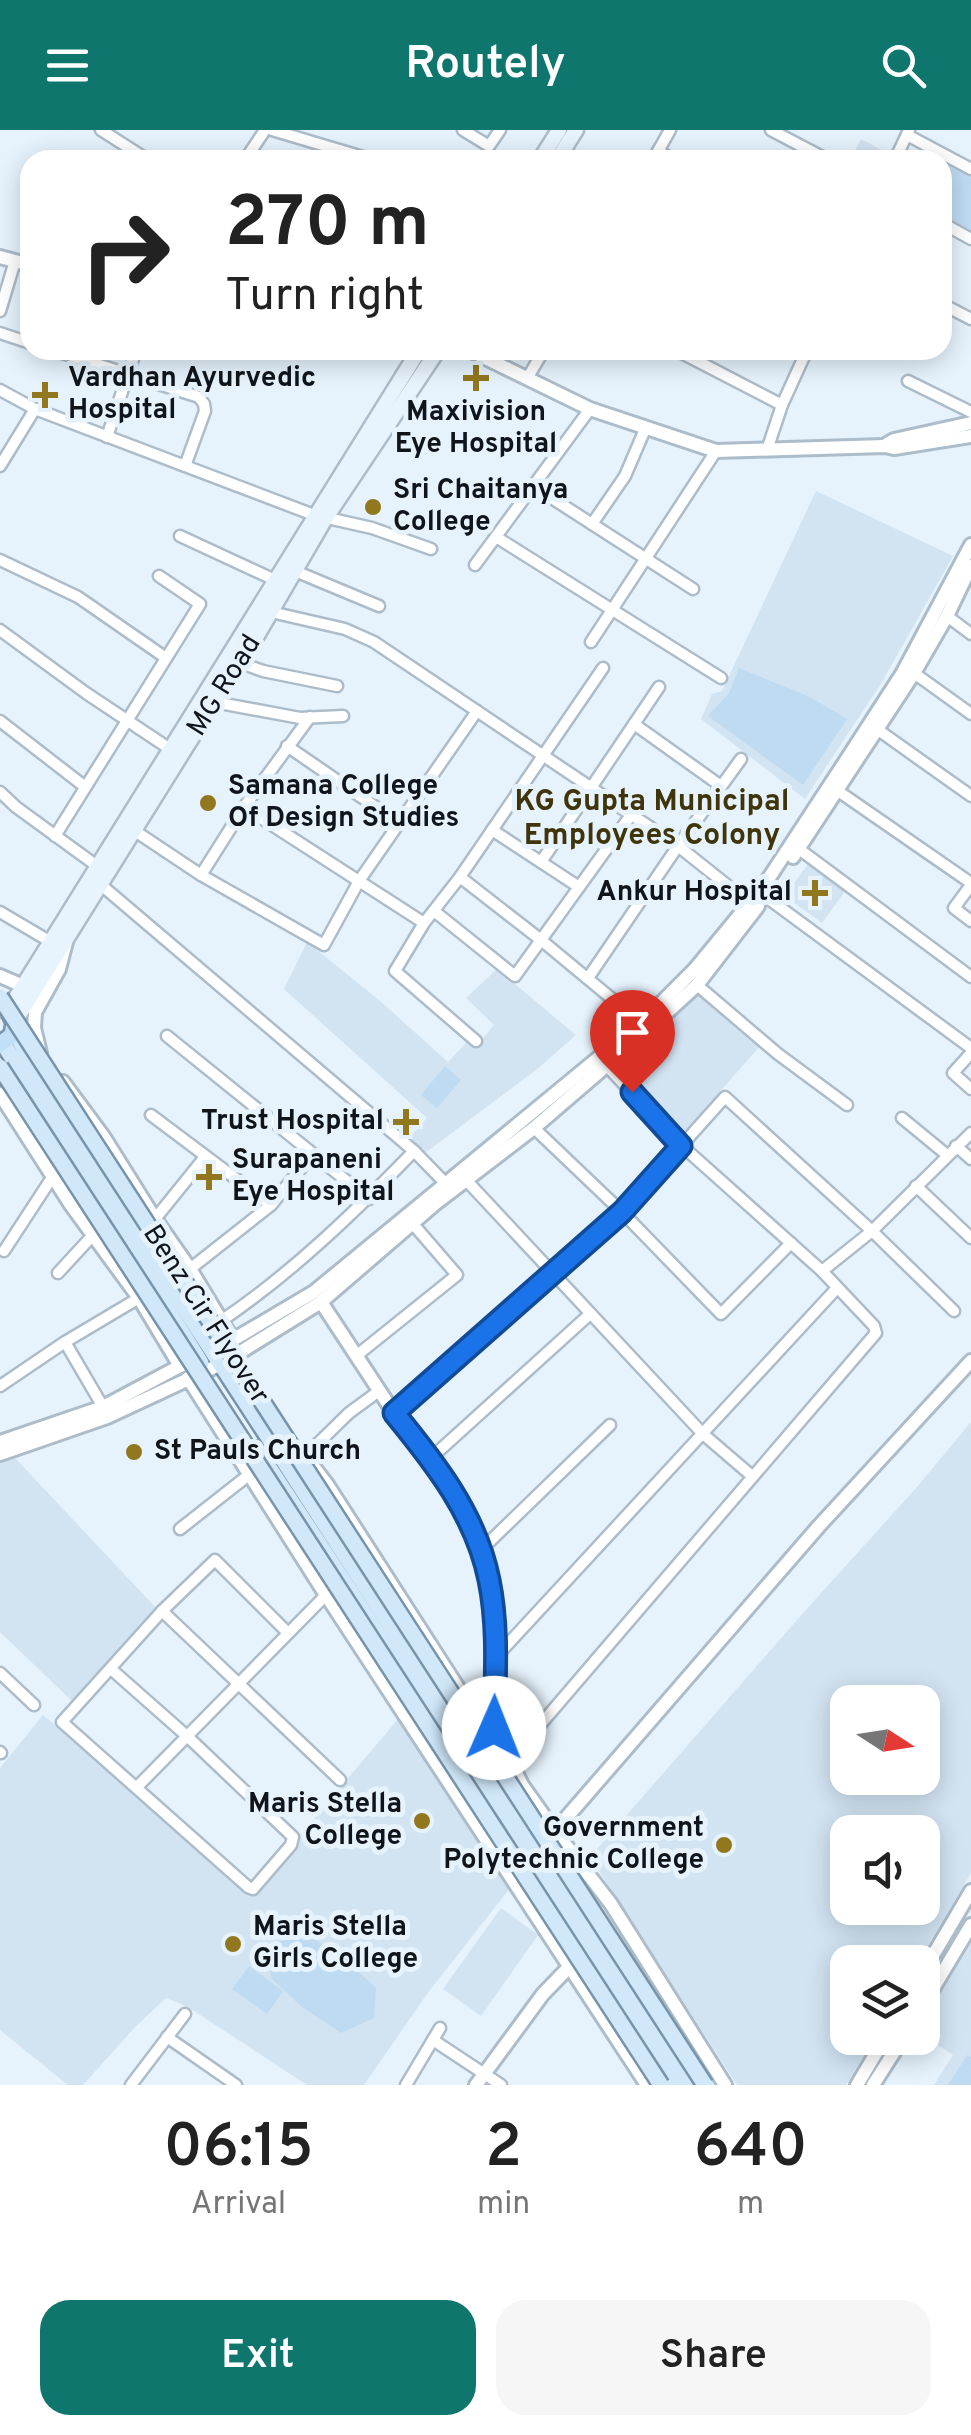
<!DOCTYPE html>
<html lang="en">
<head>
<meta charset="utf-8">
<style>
	body { margin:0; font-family:Overpass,sans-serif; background:#f6f6f6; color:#222; height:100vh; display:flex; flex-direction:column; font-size:38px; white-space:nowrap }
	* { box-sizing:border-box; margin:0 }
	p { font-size:32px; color:#767676 }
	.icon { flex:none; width:55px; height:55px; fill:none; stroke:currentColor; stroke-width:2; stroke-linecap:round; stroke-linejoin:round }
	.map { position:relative; height:1955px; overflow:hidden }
	.panel { display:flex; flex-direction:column; background:#fff; flex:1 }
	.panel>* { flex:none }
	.guide { position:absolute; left:20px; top:20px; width:932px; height:210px; border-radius:30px; box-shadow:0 5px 25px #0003; background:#fff; color:#222; overflow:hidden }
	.needle { width:65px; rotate:102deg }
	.tools { position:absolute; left:830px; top:1555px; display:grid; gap:20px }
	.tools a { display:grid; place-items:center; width:110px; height:110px; border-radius:20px; background:#fff; box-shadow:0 5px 25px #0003; font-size:50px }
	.pin { position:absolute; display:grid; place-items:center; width:85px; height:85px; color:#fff; margin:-102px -42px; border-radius:50% 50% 50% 0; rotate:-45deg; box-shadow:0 0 10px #0007 }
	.pin .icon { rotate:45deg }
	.me { position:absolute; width:110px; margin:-55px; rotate:1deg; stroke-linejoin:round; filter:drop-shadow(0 0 8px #0008) }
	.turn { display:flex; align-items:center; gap:35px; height:210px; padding:0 40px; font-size:45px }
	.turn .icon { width:130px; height:130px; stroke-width:2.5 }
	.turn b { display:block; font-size:70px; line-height:85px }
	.eta { display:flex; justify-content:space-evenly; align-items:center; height:170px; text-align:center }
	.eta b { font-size:60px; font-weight:600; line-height:70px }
	.primary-button { display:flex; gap:20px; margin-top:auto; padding:20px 40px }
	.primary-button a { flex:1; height:115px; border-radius:30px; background:#0f766e; color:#fff; font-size:40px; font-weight:600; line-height:115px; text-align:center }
	.primary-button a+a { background:#f6f6f6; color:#222 }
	header { display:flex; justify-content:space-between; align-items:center; height:130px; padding:0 40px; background:#0f766e; color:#fff; font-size:45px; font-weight:600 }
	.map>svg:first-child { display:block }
</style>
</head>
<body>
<header><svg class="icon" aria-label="menu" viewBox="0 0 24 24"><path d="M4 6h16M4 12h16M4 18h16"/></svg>Routely<svg class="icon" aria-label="search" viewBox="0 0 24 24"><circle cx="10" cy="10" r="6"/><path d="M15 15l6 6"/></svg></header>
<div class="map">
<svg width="971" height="1955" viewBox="0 0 971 1955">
	<rect width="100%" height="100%" fill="#e6f3fd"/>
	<g fill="#d2e3f2" fill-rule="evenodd">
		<path d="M861,9L891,25L889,30H851Z"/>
		<path d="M816,361L953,426L882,552L805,669L701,589L712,564L722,561Z"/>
		<path d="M808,734L845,761L822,793L785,766Z"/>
		<path d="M307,812L379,870L448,932L468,911L477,916L494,895L466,868L497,839L576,905L536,940L425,1023L409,1008L427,988L284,859Z"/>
		<path d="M705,857L768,907L681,1006L611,937Z"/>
		<path d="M971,1292V1743L918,1832H848V1908H874L846,1955H737L590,1727L804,1482L917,1357ZM848,1572H922V1648H848ZM922,1702V1778H848V1702Z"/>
		<path d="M15,1328L157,1479L73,1572L0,1502V1332Z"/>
		<path d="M43,1585L124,1651L251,1763L399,1588L510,1758L427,1864L364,1955H307L188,1877L166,1868L136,1896L83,1955H68L0,1900V1638Z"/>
		<path d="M501,1778L538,1805L481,1886L443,1859Z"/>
		<path d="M971,1799V1955H934L953,1925L923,1905V1882Z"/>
	</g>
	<g fill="#bfdbf2">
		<path d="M941,28L971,44V103L943,87Z"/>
		<path d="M739,538L810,567L847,589L803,655L708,586L729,563Z"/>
		<path d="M445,936L461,950L437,978L421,965Z"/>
		<path d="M306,1803L348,1832L376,1858L374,1888L341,1903L302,1877L272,1849L266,1826L278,1812Z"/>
		<path d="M249,1836L283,1861L267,1884L232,1859Z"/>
		<path d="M967,1925L971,1927V1955H948Z"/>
	</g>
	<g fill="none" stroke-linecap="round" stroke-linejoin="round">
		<defs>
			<g id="minor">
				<path d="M101,0L148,30"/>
				<path d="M272,0L373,30"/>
				<path d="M463,0L489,16L500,0"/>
				<path d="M771,0L828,30"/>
				<path d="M907,5L971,39"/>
				<path d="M658,21L674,30"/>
				<path d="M245,30L265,0"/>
				<path d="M653,30L670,0"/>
				<path d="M895,30L909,0"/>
				<path d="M942,93L971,109"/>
				<path d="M942,174L971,189"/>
				<path d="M0,181L15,131"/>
				<path d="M0,203L30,213"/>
				<path d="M53,220L199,267L204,274L205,281L185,336"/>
				<path d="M676,220L782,275"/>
				<path d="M528,247L544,220"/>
				<path d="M908,251L971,282"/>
				<path d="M0,260L35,279"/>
				<path d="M107,307L136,220"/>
				<path d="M767,320L782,275L807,220"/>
				<path d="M0,336L35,279L314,385L372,398L431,419"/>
				<path d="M533,356L693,459"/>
				<path d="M592,394L625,346L646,297"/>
				<path d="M180,406L275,450"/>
				<path d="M496,407L721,548"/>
				<path d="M0,430L78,467L166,528"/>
				<path d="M475,435L590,279"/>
				<path d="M295,441L379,476"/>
				<path d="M271,482L345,499L374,512L678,716L752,775"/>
				<path d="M947,486L971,504"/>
				<path d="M0,500L86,563L176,623"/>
				<path d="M591,512L716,321"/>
				<path d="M241,533L263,541L337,556"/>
				<path d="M914,543L971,584"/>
				<path d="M214,572L300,588L343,586"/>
				<path d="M0,591L84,656"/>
				<path d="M634,594L721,656"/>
				<path d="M874,597L971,666"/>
				<path d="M287,616L399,693"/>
				<path d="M838,661L971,753"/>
				<path d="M0,662L16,677L97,736"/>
				<path d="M244,677L424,793"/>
				<path d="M492,700L579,757"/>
				<path d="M135,701L201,745L324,815L359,751L477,581"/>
				<path d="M55,706L200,474L159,446"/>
				<path d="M799,719L971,847"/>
				<path d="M541,732L659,557"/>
				<path d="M201,745L244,677L310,587"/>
				<path d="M460,747L541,810L646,897"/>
				<path d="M100,754L414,1021L450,1058"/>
				<path d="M971,755L954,778L971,791"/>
				<path d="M766,767L971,918"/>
				<path d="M434,781L515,846L631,685"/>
				<path d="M0,782L51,812"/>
				<path d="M588,848L678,716L741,629"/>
				<path d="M697,855L778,924L847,975"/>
				<path d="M167,906L369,1069"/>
				<path d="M476,911L395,841L424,793L460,747L603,538"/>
				<path d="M971,923L953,943L971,959"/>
				<path d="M151,985L271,1075"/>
				<path d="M902,988L947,1025"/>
				<path d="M534,998L622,1082L721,1184L791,1113"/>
				<path d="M956,1016L971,1029"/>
				<path d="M467,1051L703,1304L752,1346"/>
				<path d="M916,1056L971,1108"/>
				<path d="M155,1089L205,1027"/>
				<path d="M4,1121L53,1046"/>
				<path d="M190,1139L271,1075L312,1025"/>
				<path d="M822,1141L872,1101L971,1003"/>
				<path d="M58,1143L93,1105"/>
				<path d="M221,1191C292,1143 355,1082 414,1021"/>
				<path d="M65,1212L103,1277"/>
				<path d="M356,1226L457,1145L413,1094"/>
				<path d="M0,1256L65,1212L139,1168"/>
				<path d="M394,1283L622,1082L725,967L872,1101L954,1181"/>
				<path d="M305,1326L349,1283L379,1261"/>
				<path d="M431,1328L590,1184"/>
				<path d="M180,1399L250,1344"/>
				<path d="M481,1420L610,1295"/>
				<path d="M162,1481L340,1650"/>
				<path d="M495,1528L837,1158"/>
				<path d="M111,1539L188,1607L293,1707L291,1715L253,1759L248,1757L62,1592L162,1481L215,1430L288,1503"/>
				<path d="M0,1543L34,1575"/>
				<path d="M0,1622L1,1623"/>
				<path d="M510,1630L876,1203L874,1196L822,1141L681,1015L607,936"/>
				<path d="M137,1657L326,1465"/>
				<path d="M167,1907L236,1955"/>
				<path d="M433,1910L501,1955"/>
				<path d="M131,1955L185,1884"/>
				<path d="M406,1955L440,1898"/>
			</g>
			<g id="tertiary">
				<path d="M0,127L30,135"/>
				<path d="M469,220L590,279L716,321L885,316L894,318L971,306"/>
				<path d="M887,314L894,310L971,293"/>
				<path d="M793,727L914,543L947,486L971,436"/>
				<path d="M0,846L23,856"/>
				<path d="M40,923L34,898L35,882L59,839L66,812"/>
				<path d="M63,952L103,1006L155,1089L190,1139L233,1210"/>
				<path d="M0,964L71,1075L139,1168L180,1236"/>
				<path d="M321,1172L394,1283L431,1328L467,1387L481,1420L493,1480V1598L510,1630L522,1655L554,1700L611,1774L725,1955"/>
				<path d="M219,1218L314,1162L642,892L695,839L765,754L847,629L902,544L971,415"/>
				<path d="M188,1248L326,1465L647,1955"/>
				<path d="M0,1312L103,1277L180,1236L196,1230"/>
				<path d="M0,1324L107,1287L221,1234L321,1172L436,1073L534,998L648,900L697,855L758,776"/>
				<path d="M306,1327L328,1356L480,1592L493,1598"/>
				<path d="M548,1705L567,1687L819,1396L971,1231"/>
				<path d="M922,1844L971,1761"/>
				<path d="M922,1877L971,1795"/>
				<path d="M476,1955L543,1864L574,1832"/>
				<path d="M857,1955L885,1908"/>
				<path d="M873,1955L903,1908"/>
			</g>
			<g id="secondary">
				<path d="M540,30L559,0"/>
				<path d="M557,30L576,0"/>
				<path d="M7,882L419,220"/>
				<path d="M14,893L214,572L241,533L325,389L438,220"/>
			</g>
			<g id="primary">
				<path d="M14,899L37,946L94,1039L689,1955"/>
				<path d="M3,913L201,1233"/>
				<path d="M257,1319L675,1955"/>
			</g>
			<path id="trunk" d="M0,914L12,905L14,893L11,886"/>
		</defs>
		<use href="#minor" stroke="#adbcc9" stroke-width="15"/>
		<use href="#tertiary" stroke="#adbcc9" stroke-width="18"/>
		<use href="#secondary" stroke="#adbcc9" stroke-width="19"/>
		<use href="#primary" stroke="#7894aa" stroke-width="20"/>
		<use href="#trunk" stroke="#7894aa" stroke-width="20"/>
		<use href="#minor" stroke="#fff" stroke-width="10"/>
		<use href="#tertiary" stroke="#fff" stroke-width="12"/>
		<use href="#secondary" stroke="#e7f3fd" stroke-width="14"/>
		<use href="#primary" stroke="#d0e8fa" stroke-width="15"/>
		<use href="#trunk" stroke="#c0e0f8" stroke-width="15"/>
		<defs>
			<g id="primary-bridge">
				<path d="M0,867L705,1955"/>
				<path d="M0,937L661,1955"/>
			</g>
		</defs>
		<use href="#primary-bridge" stroke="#7894aa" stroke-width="20" stroke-linecap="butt"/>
		<use href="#primary-bridge" stroke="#d0e8fa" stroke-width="15"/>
	</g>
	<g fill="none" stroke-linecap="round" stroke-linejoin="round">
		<defs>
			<path id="route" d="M494,1598C495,1549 499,1498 489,1450C476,1385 435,1333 394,1283L622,1082L681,1016L632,962"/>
		</defs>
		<use href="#route" stroke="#114b97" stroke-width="25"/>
		<use href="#route" stroke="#1a73e8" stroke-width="18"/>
	</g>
	<g fill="#91771d" stroke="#e6f3fd" stroke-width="4">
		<path d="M471 233h10v10h10v10h-10v10h-10v-10h-10v-10h10z"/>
		<path d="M40 250h10v10h10v10h-10v10h-10v-10h-10v-10h10z"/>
		<circle cx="373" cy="377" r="10"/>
		<circle cx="208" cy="673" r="10"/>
		<path d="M810 748h10v10h10v10h-10v10h-10v-10h-10v-10h10z"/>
		<path d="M401 977h10v10h10v10h-10v10h-10v-10h-10v-10h10z"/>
		<path d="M204 1032h10v10h10v10h-10v10h-10v-10h-10v-10h10z"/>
		<circle cx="134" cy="1322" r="10"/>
		<circle cx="422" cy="1691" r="10"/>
		<circle cx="724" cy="1715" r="10"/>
		<circle cx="233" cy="1814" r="10"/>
	</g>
	<g text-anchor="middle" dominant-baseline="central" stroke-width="10" stroke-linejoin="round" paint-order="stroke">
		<g font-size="28" font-weight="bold" fill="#10151a" stroke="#e6f3fd" text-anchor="start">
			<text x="68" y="249">Vardhan Ayurvedic<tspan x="68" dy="32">Hospital</tspan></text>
			<text x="476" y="283" text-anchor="middle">Maxivision<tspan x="476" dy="32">Eye Hospital</tspan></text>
			<text x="393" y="361">Sri Chaitanya<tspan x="393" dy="32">College</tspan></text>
			<text x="228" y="657">Samana College<tspan x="228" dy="32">Of Design Studies</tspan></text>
			<text x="792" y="763" text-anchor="end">Ankur Hospital</text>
			<text x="384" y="992" text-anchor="end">Trust Hospital</text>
			<text x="232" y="1031">Surapaneni<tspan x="232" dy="32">Eye Hospital</tspan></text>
			<text x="154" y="1322">St Pauls Church</text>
			<text x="402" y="1675" text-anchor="end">Maris Stella<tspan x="402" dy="32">College</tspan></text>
			<text x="704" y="1699" text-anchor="end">Government<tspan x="704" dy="32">Polytechnic College</tspan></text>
			<text x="253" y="1798">Maris Stella<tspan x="253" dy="32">Girls College</tspan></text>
		</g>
		<g font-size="28" fill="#10151a" stroke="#e6f3fd">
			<text transform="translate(225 556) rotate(-58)">MG Road</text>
			<text transform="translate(205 1185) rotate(57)">Benz Cir Flyover</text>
		</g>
		<g font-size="30" font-weight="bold" fill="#40340a" stroke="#e6f3fd">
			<text x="652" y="672">KG Gupta Municipal<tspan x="652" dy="34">Employees Colony</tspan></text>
		</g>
	</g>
</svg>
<div class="tools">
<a><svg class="needle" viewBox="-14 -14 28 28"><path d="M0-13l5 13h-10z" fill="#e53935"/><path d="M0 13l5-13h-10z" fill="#767676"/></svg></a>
<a><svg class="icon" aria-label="sound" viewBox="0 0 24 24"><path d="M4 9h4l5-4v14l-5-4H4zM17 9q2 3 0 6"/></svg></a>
<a><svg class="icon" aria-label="layers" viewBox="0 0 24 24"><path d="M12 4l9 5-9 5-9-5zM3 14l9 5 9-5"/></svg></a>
</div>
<div class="pin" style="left:632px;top:962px;background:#d93025"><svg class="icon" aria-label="arrive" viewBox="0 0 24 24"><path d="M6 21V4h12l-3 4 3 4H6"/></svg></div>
<svg class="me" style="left:494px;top:1598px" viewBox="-20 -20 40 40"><circle r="19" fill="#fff"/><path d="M0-13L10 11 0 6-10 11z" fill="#1a73e8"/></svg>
<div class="guide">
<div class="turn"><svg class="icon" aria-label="right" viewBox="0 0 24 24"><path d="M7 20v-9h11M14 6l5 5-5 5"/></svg><div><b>270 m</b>Turn right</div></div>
</div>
</div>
<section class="panel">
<div class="eta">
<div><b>06:15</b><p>Arrival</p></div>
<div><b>2</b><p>min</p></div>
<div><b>640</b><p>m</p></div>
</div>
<div class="primary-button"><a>Exit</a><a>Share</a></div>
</section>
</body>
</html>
